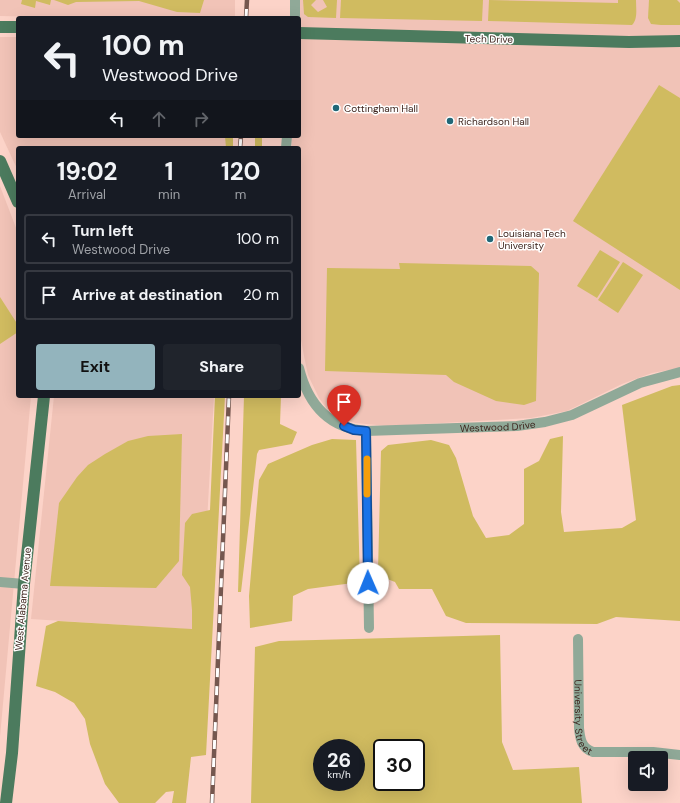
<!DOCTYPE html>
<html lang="en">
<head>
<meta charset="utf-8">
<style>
	body { margin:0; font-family:"DM Sans",sans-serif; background:#20242c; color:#f1f3f6; height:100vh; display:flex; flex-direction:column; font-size:15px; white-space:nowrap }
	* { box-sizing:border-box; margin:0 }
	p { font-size:13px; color:#9ea1a6 }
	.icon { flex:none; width:22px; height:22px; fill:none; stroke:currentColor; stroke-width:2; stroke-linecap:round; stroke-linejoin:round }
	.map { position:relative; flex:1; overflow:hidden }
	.sheet { position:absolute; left:16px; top:146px; width:285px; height:252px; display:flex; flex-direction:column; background:#171b24; border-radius:4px; box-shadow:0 4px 16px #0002 }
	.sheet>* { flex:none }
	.guide { position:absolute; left:16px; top:16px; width:285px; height:122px; border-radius:4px; box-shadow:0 4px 16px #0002; background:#171b24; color:#f1f3f6; overflow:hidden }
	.tools { position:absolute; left:628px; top:751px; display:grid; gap:8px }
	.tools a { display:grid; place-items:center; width:40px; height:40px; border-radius:4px; background:#171b24; box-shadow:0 4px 16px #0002; font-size:20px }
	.speed { position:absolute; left:313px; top:739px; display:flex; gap:8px; font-size:20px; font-weight:700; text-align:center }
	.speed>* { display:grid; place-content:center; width:52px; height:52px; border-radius:50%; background:#171b24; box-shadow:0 4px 16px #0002; line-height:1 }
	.speed small { font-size:10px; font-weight:400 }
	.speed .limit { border:2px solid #111; border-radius:6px; background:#fff; color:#111 }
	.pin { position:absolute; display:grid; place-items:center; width:34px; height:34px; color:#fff; margin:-41px -17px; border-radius:50% 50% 50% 0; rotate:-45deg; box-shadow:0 0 4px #0007 }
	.pin .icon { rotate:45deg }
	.me { position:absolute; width:44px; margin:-22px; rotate:359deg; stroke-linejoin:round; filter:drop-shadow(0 0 3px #0008) }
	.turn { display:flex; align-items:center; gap:14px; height:84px; padding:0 20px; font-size:18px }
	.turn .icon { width:52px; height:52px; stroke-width:2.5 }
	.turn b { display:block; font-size:28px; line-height:34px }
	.lanes { display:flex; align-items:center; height:38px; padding:0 20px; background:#0003; justify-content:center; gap:20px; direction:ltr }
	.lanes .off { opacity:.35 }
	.eta { display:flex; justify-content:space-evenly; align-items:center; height:68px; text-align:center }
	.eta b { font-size:24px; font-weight:700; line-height:28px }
	.action { display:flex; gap:8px; margin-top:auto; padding:8px 20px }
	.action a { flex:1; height:46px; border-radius:4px; background:#93b4bd; color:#111; font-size:16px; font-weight:700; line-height:46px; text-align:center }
	.action a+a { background:#20242c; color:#f1f3f6 }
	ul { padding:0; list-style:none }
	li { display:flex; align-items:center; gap:12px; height:50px; margin:0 8px 6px; padding:0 12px; border:2px solid #363941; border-radius:4px }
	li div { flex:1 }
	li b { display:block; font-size:15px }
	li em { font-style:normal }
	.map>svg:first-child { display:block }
</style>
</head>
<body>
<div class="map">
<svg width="680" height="803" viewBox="0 0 680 803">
	<rect width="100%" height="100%" fill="#fcd3c8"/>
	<g fill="#f1c3b7">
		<path d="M0,0H235V18H93L0,16Z"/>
		<path d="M296,0H680V368L652,373L622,384L567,411L531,418L388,426L355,423L339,417L327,409L319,398L308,375L304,356L299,329V148H292V136H299V18Z"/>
		<path d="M0,37H18V136H228L227,148H18V171L0,132Z"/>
		<path d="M0,186L18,233V396H31L0,737Z"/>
		<path d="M54,396H214L201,630L31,619Z"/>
	</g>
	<g fill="#d0bb60" fill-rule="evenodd">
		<path d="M22,0H51L50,5L36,1L35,8L21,4Z"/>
		<path d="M54,0H204L200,13L177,12L139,1L76,2L68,5Z"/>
		<path d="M303,0H316L311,5L318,12L327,7L323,0H337L336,18L308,17L304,14Z"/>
		<path d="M341,0H483L482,21L340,18Z"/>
		<path d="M489,0L618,3V0H636C636,9 638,19 632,25L488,21Z"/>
		<path d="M649,0H677L680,3V25H661L651,24L648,18Z"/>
		<path d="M659,85L680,98V290L573,221Z"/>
		<path d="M225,136H233V148H226Z"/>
		<rect x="255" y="136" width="7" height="12"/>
		<path d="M600,250L620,262L597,298L577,286Z"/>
		<path d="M623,262L643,275L618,313L598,300Z"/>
		<path d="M399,263L531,266L539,273L536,401L524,405L496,401L454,382L446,375L325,371L327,268L400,269Z"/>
		<path d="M0,297L18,325V332L0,344Z"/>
		<path d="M680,385V621L616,617L597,624L466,623L446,616L432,589H399L395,582L382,577L378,571L381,451L388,445L431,440L449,445L456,458L473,516L486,538L509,535L524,524V469L539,461L550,439L563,436L561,512L564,532L622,528L636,520L622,405L672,386Z"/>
		<path d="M215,396H225L206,755L191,757L186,803H172L174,791L166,792L155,803H119L105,784L90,744L85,719L74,703L55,692L36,686L46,626L58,621L192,629V610L190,587L182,575L185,523L192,514L210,510Z"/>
		<path d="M244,396H281L280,424L297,432L292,444L259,450L257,454L241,592H238Z"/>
		<path d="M182,434L179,561L156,588L50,586L59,503L77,477L88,465L105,454L128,441L148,436Z"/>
		<path d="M332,439L356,440L360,582L308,589L293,596L292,621L250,628L249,596L259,480L268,464L312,445Z"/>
		<path d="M500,635L502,742L513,770L579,767L582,803H251L255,647L279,641ZM322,748H356V782H322ZM382,748H416V782H382Z"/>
	</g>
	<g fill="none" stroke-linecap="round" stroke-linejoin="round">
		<g stroke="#90a998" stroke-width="10">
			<path d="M295,18V0"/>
			<path d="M286,148L287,136"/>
			<path id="s1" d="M299,368C308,404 328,428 366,431L517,426L545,422L572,415L640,383L680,372"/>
			<path d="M366,431L369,628"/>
			<path d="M0,582L24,584"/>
			<path id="s2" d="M578,639L579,728C580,738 581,748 593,752H653L680,755"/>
		</g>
		<g stroke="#4c7b5e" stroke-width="12">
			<path d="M0,27H18"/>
			<path d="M299,33L629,42L680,41"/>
			<path d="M0,161L18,202"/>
			<path d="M6,803L12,753L24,584L44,396"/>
		</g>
		<defs>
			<g id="rail">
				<path d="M246,18L247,0"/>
				<path d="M240,148L241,136"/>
				<path d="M212,803L229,396"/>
			</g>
		</defs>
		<use href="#rail" stroke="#75574f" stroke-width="4.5"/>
		<use href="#rail" stroke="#fff" stroke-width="3" stroke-dasharray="9" stroke-linecap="butt"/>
	</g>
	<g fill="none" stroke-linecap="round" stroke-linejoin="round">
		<defs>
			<path id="route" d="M344,426L354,430L366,431L368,583"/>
		</defs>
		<use href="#route" stroke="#114b97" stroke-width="10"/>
		<use href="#route" stroke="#1a73e8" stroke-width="7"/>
		<path stroke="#f59e0b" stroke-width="7" d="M367,459V494"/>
	</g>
	<g fill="#216777" stroke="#fff" stroke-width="1.5">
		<circle cx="336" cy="108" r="4"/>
		<circle cx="450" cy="121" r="4"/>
		<circle cx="490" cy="239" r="4"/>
	</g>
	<g text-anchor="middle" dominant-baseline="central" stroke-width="3" stroke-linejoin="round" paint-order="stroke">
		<g font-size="10" fill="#3e251e" stroke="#fff">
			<text transform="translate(489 39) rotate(1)">Tech Drive</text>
			<text stroke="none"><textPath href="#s1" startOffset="231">Westwood Drive</textPath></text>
			<text transform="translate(23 599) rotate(-85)">West Alabama Avenue</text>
			<text stroke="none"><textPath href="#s2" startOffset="79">University Street</textPath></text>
		</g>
		<g font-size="10" fill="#3e251e" stroke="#fff" text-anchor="start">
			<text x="344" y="108">Cottingham Hall</text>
			<text x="458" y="121">Richardson Hall</text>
			<text x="498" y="233">Louisiana Tech<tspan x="498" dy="12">University</tspan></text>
		</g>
	</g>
</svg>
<div class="tools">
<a><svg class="icon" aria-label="sound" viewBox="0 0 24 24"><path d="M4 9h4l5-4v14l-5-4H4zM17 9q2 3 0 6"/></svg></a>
</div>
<div class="speed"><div>26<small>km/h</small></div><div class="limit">30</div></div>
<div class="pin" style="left:344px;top:426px;background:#d93025"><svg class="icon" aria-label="arrive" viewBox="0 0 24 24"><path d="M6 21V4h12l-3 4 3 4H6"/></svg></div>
<svg class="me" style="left:368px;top:583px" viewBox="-20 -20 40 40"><circle r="19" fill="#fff"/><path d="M0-13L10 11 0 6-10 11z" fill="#1a73e8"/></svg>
<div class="guide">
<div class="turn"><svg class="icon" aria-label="left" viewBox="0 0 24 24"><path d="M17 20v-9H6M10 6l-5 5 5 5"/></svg><div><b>100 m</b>Westwood Drive</div></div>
<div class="lanes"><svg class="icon" aria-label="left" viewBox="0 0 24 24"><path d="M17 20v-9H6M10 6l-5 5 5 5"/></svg><svg class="icon off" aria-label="ahead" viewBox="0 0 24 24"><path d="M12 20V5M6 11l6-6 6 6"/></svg><svg class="icon off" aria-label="right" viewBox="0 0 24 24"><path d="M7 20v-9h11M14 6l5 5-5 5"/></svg></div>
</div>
<section class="sheet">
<div class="eta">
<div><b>19:02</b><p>Arrival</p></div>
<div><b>1</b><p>min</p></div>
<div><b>120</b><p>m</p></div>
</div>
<ul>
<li><svg class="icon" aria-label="left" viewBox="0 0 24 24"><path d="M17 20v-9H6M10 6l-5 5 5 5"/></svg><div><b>Turn left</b><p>Westwood Drive</p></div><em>100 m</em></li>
<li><svg class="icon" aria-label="arrive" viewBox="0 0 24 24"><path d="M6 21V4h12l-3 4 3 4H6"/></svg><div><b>Arrive at destination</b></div><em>20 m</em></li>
</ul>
<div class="action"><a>Exit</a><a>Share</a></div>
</section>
</div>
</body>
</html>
